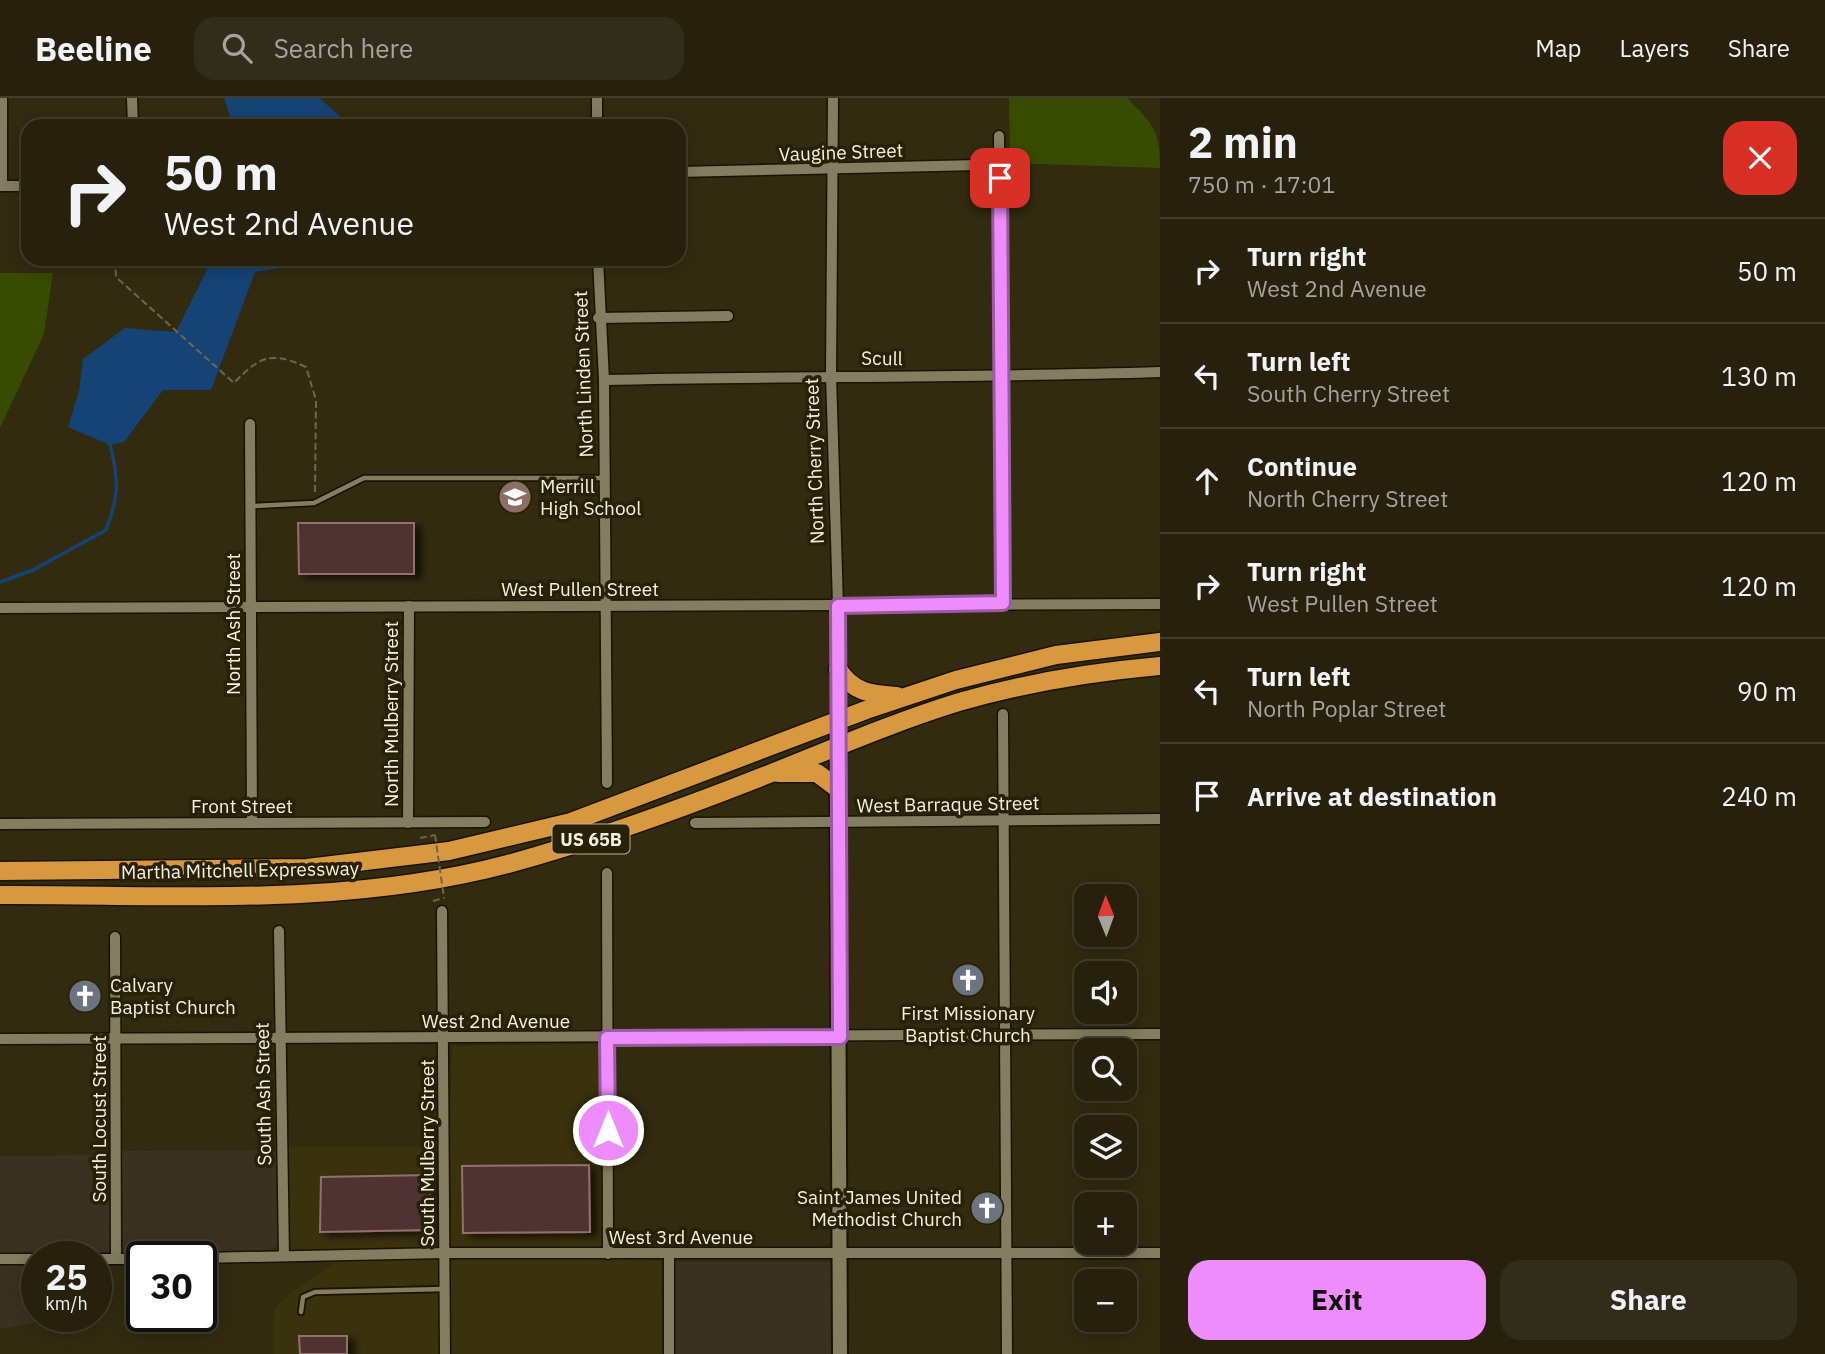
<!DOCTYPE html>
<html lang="en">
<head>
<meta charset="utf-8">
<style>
	body { margin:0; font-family:"IBM Plex Sans",sans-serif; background:#322d1a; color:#f1f3f6; height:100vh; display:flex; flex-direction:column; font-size:26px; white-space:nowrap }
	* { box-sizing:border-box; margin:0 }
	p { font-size:23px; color:#a4a39d }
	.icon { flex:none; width:38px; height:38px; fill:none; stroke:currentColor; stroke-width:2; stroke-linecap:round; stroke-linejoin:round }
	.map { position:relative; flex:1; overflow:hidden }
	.sheet { display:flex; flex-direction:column; background:#26200c; width:665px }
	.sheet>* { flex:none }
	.banner { position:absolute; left:21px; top:21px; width:665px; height:147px; border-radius:21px; box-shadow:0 4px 18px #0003,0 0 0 2px #423e2d; background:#26200c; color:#f1f3f6; overflow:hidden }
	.needle { width:46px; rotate:359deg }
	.fabs { position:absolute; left:1074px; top:786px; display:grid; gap:14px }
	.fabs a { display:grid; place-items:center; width:63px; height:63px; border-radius:14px; background:#26200c; box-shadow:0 4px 18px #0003,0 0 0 2px #423e2d; font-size:35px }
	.speed { position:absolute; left:21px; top:1143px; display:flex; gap:14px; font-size:35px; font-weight:700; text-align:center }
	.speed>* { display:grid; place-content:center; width:91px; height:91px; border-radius:50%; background:#26200c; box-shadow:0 4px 18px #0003,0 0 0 2px #423e2d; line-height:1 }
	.speed small { font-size:18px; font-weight:400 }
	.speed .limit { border:4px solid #111; border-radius:10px; background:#fff; color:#111 }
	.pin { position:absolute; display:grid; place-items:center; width:60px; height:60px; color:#fff; margin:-30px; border-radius:14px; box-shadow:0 4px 10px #0006 }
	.me { position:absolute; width:77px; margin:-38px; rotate:0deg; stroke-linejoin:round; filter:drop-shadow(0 0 5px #0008) }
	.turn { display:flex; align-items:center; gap:24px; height:147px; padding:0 28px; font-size:32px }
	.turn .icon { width:91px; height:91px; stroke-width:2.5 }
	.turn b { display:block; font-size:49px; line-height:60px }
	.round { display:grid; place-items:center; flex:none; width:74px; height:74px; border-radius:21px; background:#322d1a }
	.head { display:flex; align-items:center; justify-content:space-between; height:119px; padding:0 28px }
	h1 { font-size:42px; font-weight:700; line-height:52px }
	.primary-button { display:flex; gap:14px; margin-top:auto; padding:14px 28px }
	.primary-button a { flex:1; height:80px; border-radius:21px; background:#ed8cfa; color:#111; font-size:28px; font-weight:700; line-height:80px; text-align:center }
	.primary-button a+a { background:#322d1a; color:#f1f3f6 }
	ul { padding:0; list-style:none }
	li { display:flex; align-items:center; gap:21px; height:105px; padding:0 28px; border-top:2px solid #423e2d }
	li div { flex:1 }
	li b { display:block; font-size:26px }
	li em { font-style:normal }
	header { display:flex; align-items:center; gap:42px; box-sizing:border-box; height:98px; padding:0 35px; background:#26200c; border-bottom:2px solid #423e2d }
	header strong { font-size:33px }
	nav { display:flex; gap:38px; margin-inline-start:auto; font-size:24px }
	.search { width:490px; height:63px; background:#322d1a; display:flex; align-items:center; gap:18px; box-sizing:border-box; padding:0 24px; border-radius:21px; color:#a4a39d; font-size:26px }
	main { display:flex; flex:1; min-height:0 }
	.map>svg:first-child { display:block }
</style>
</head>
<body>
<header>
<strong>Beeline</strong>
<div class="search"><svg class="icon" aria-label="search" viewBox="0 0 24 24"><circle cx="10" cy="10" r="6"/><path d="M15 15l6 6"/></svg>Search here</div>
<nav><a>Map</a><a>Layers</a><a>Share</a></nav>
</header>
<main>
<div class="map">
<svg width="1160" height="1256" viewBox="0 0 1160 1256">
	<defs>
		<filter id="shadow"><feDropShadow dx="7" dy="4" stdDeviation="3.5" flood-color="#0009"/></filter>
	</defs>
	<rect width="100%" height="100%" fill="#322b10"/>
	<g fill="#3b3121">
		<path d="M278,1052L279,1148L260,1155H120L121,1053Z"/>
		<path d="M111,1057L113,1156L37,1158V1218H68L0,1231V1058Z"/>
		<rect x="675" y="1164" width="159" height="92"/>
	</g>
	<path fill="#3a310d" d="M602,946L604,1160L661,1163L662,1256H273L274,1212L294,1192L333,1166L366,1153L289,1154L287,1049H450L452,948Z"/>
	<g fill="#374b01">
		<path d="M1009,0H1127C1153,26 1160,32 1160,70L1010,65Z"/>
		<path d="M0,175H53L44,236L0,330Z"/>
	</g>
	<g fill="#154376">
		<path d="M224,0H319L351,28H233Z"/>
		<path d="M212,161H337L255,174L211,292H163L124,344L110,347L68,329L79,293L83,261L125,230L176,234Z"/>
	</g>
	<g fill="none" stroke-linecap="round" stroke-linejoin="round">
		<path stroke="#154376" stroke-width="3.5" d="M0,484L33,472L106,432C119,399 119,381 110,347"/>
	</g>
	<g fill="#503232" stroke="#916f6e" stroke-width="2" filter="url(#shadow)">
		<path d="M298,425H414V476H299Z"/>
		<path d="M589,1067L590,1134L463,1135L462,1068Z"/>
		<path d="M430,1077V1132L320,1134L321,1079Z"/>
		<path d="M299,1238H347V1256H300Z"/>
	</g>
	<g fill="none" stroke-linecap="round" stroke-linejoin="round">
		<defs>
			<g id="lane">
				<path d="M252,408L314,405L364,380H603"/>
				<path d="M301,1214L303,1199L315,1194L444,1191"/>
			</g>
			<g id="street">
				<path d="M2,0V88"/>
				<path d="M132,0L133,28"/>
				<path d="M597,0V28"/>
				<path d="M833,0L831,277L838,507L837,624"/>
				<path d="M999,38L1003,505"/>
				<path d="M679,74L979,67L1001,80"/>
				<path d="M0,88H28"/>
				<path d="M598,161L604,282L607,685"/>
				<path d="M598,220L728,218"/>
				<path d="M604,282C789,278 975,280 1160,274"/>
				<path d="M250,326L252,725"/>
				<path d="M0,510L1160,506"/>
				<path d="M1003,616L1007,1256"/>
				<path d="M408,725L409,508"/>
				<path d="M695,725L1160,721"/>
				<path d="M0,726L485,724"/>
				<path d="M607,775L608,1156"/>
				<path d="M442,813L445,1256"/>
				<path d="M279,833L284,1158"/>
				<path d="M115,839L116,1161"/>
				<path d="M0,941L1160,936"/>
				<path d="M201,1160L445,1155H1160"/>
				<path d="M0,1161H37"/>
				<path d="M96,1161H142"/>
				<path d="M669,1256V1156"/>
			</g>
			<path id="secondary" d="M837,624L840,1256"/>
			<g id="highway">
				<path d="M838,571C853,595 871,596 897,598"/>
				<path d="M778,675H817L837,690"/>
				<path d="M0,773L307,770L449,753L571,724L866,612L956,582L1056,557L1160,544"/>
				<path d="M0,797C168,796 343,810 508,766C596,742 683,710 769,676C832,651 894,624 959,604C1025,585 1092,574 1160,568"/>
			</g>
		</defs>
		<use href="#lane" stroke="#1a1300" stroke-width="8"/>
		<use href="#street" stroke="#1a1300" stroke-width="13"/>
		<use href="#secondary" stroke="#1a1300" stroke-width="18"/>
		<use href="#highway" stroke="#1a1300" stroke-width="21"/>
		<g stroke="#6d6750" stroke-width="2" stroke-dasharray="7 3.5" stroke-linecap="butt">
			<path d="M115,161L116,179L234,285C260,258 271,253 306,269L316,302L315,394"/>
			<path d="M420,740L435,737"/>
			<path d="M433,803L444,800"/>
		</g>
		<use href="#lane" stroke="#847d5f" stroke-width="4.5"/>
		<use href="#street" stroke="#847d5f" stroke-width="10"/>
		<use href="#secondary" stroke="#847d5f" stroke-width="14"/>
		<use href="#highway" stroke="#d8983f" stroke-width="18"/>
		<path stroke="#6d6750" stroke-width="2" stroke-dasharray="7 3.5" stroke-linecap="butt" d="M435,737L444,800"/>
	</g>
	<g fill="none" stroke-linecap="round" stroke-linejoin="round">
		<defs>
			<path id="route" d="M608,1032L607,940L840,939L838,508L1003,505L1000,80"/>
		</defs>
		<use href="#route" stroke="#9a5ba2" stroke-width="18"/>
		<use href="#route" stroke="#ed8cfa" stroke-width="12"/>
	</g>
	<defs>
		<symbol id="school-disc" viewBox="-11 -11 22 22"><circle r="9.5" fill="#8d6e63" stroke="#282106"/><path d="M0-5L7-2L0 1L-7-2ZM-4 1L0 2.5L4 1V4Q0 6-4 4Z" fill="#fff"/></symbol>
		<symbol id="church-disc" viewBox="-11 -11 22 22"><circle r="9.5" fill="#6b7280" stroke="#282106"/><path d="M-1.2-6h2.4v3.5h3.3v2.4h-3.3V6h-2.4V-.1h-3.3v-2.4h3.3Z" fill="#fff"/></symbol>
	</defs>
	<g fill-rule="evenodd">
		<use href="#school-disc" x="496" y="380" width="38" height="38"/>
		<use href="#church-disc" x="949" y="863" width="38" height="38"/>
		<use href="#church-disc" x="66" y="879" width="38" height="38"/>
		<use href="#church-disc" x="968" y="1091" width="38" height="38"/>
	</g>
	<g text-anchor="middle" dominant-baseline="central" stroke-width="7" stroke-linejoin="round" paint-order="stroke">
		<rect fill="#282106" stroke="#b8b39f" stroke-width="2" x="552.5" y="726.5" width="77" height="29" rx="5"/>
		<g font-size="18" font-weight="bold" fill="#f5f1e1">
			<text x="591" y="741">US 65B</text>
		</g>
		<g font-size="19" fill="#f5f1e1" stroke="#282106">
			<text transform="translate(841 54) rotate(-2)">Vaugine Street</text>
			<text transform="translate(882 260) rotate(1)">Scull</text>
			<text transform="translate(583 276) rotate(-92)">North Linden Street</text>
			<text transform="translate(814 363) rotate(-92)">North Cherry Street</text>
			<text x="580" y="491">West Pullen Street</text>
			<text transform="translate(233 526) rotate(-90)">North Ash Street</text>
			<text transform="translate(391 616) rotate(-90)">North Mulberry Street</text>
			<text transform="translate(948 706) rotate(-1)">West Barraque Street</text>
			<text x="242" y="708">Front Street</text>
			<text transform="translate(240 772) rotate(-1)">Martha Mitchell Expressway</text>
			<text x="496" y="923">West 2nd Avenue</text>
			<text transform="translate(263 996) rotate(-91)">South Ash Street</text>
			<text transform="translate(99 1021) rotate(-90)">South Locust Street</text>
			<text transform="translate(427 1055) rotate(-90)">South Mulberry Street</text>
			<text x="681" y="1139">West 3rd Avenue</text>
		</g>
		<g font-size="19" fill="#f5f1e1" stroke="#282106" text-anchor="start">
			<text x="540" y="388">Merrill<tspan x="540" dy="22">High School</tspan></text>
			<text x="110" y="887">Calvary<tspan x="110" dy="22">Baptist Church</tspan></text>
			<text x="968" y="915" text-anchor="middle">First Missionary<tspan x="968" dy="22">Baptist Church</tspan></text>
			<text x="962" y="1099" text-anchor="end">Saint James United<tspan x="962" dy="22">Methodist Church</tspan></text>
		</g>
	</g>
</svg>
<div class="fabs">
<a><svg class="needle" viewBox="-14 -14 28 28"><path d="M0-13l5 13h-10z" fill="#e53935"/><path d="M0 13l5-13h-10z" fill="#a4a39d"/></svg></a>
<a><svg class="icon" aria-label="sound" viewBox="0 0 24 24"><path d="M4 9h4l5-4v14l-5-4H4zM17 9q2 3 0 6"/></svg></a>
<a><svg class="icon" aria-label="search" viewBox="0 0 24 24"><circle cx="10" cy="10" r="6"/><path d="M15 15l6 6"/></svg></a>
<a><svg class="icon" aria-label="layers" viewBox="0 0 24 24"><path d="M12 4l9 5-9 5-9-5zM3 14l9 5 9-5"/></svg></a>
<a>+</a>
<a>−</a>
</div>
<div class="speed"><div>25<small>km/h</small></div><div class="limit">30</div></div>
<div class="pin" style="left:1000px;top:80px;background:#d93025"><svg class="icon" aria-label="arrive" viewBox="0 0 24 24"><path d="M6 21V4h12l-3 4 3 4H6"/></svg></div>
<svg class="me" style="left:608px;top:1032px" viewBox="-20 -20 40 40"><circle r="17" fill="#ed8cfa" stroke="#fff" stroke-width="3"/><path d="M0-11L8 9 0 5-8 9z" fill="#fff"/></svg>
<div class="banner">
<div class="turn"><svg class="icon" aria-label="right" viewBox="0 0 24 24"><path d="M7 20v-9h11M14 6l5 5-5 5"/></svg><div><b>50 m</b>West 2nd Avenue</div></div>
</div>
</div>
<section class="sheet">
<div class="head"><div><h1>2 min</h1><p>750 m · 17:01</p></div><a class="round" style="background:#d93025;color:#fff"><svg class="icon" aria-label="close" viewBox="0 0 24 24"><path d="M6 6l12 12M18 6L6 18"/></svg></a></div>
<ul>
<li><svg class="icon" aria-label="right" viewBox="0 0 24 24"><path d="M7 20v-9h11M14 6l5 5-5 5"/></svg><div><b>Turn right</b><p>West 2nd Avenue</p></div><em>50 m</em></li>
<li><svg class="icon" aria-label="left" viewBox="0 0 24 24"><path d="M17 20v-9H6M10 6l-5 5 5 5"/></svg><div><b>Turn left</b><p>South Cherry Street</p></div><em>130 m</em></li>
<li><svg class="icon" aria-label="ahead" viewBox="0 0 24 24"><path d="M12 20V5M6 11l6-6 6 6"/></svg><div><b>Continue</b><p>North Cherry Street</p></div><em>120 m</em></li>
<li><svg class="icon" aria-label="right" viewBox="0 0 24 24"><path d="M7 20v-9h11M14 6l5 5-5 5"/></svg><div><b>Turn right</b><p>West Pullen Street</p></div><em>120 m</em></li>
<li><svg class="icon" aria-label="left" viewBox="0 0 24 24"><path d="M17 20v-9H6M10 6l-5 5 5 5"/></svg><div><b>Turn left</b><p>North Poplar Street</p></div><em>90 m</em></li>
<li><svg class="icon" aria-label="arrive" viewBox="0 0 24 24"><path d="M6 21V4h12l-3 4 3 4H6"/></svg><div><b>Arrive at destination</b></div><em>240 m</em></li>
</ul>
<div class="primary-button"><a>Exit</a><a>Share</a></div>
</section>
</main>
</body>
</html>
